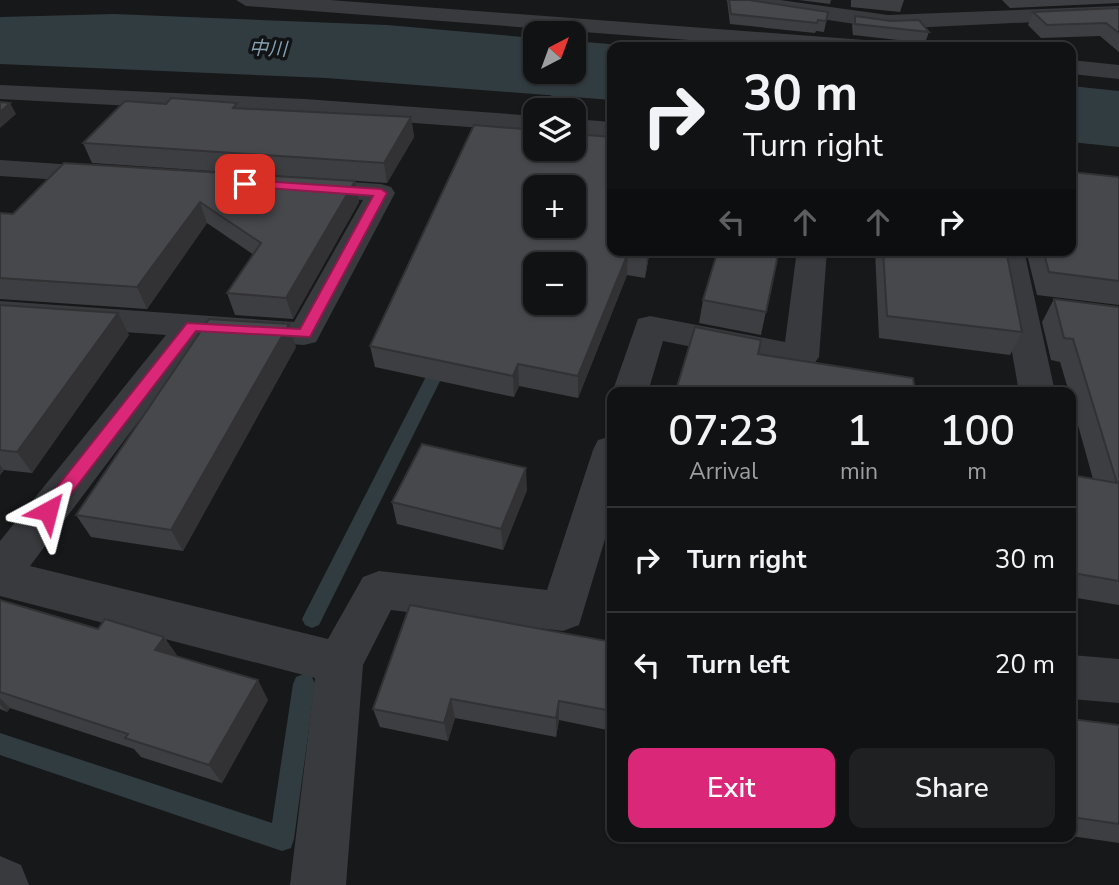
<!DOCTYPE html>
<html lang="en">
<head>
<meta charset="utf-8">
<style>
	body { margin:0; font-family:"Nunito Sans","Noto Sans JP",sans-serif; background:#1e2021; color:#f1f3f6; height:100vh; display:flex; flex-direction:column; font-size:26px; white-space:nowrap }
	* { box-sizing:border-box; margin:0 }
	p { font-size:23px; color:#9c9ea0 }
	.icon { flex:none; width:38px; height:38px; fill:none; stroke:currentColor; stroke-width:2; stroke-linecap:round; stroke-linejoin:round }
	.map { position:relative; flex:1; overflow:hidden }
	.drawer { position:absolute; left:607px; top:387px; width:469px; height:455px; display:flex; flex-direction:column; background:#111213; border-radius:14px; box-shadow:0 2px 5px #0004,0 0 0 2px #303233 }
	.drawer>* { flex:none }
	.banner { position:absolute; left:607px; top:42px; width:469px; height:214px; border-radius:14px; box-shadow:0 2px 5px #0004,0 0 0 2px #303233; background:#111213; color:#f1f3f6; overflow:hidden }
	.needle { width:46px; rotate:41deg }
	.fabs { position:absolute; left:523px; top:21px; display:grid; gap:14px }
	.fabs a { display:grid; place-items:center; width:63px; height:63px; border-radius:14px; background:#111213; box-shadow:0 2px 5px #0004,0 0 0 2px #303233; font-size:35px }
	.pin { position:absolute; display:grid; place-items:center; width:60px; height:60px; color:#fff; margin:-30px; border-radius:14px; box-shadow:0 4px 10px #0006 }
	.me { position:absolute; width:77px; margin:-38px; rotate:38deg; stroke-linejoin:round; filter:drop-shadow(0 0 5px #0008) }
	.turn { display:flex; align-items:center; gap:24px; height:147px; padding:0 21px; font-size:32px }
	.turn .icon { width:91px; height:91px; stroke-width:2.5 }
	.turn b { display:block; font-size:49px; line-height:60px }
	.lanes { display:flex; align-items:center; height:66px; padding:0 21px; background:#0003; justify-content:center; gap:35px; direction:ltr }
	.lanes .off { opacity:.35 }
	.eta { display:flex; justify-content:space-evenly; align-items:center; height:119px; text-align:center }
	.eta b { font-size:42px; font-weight:600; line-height:49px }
	.cta { display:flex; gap:14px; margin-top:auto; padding:14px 21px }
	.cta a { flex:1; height:80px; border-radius:14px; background:#db2777; color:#fff; font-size:28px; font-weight:600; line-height:80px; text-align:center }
	.cta a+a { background:#1e2021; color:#f1f3f6 }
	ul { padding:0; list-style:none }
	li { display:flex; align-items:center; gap:21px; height:105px; padding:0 21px; border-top:2px solid #303233 }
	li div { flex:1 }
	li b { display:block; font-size:26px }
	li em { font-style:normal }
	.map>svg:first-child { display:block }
</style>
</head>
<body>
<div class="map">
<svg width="1119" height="885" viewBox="0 0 1119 885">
	<rect width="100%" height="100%" fill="#171819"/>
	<g fill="#313c41">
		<path d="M114,14L387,25L535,38L536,72H574V41L644,47H612V100L326,78L0,64V17Z"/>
		<path d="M1071,86L1119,91V147L1071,142Z"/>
	</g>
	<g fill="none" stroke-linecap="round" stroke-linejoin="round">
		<g fill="#313c41" fill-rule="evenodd">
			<path d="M568,76L577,78L549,110H539Z"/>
			<path d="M443,354L451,359L319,625L312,628L305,625L302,619L305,613L435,359Z"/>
			<path d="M304,674L312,677L315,684L294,839L291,848L282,851L0,755V733L272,823L293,684L296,677Z"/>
		</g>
		<g fill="#393a3e" fill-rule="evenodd">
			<path d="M236,0H330L865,40L876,47H779L246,6Z"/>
			<path d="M726,0H780L888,15L1119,6V18L888,29L736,6Z"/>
			<path d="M1071,60L1119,65V79L1071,74Z"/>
			<path d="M0,85L305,99L536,116V132L305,115L0,99Z"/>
			<path d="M574,119L612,122V138L574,135Z"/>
			<path d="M0,160L106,167L116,169L120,175L116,181L106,183L0,176Z"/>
			<path d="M303,179L381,184L391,187L395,193L316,342L304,345L201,338L30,566L328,639L363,577L379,571L547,590L593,450L598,440L612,436V516L579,625L563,631L391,610L363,665L346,885H290L315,678L0,596V541L166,335L0,323V301L294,322L363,200L293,194L289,188L293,182Z"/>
			<path d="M797,250H827L819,357L813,365L801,369L663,341L648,392L612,393L638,319L650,316L785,342Z"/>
			<path d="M994,250H1024L1055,392H1019Z"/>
			<path d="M1071,655L1119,659V703L1071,699Z"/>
			<path d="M0,856L21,865L29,885H0Z"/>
		</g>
	</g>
	<g fill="#3d3e41">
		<path d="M727,0H749L828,12L824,32L816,31L815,33L730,24Z"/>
		<path d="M799,0H831L830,4Z"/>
		<path d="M851,0H904L900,12L851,7Z"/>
		<path d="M1002,0H1119V3L1010,8Z"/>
		<path d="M1119,8V52L1100,36L1041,38L1028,25L1033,12Z"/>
		<path d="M855,16L929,32L925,43L853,35L852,26Z"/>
		<path d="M166,104L411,117L414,137L387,183L92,163L83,143Z"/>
		<path d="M474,125L650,250L645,278L627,275L578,398L519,386L514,397L375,367L370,346Z"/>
		<path d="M1119,177V305L1037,295L1026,250H1071Z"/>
		<path d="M355,181L359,202L293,319L235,315L227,293L254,255L207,223L147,309L0,299V213L13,214Z"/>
		<path d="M779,250L761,335L699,323L703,300Z"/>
		<path d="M875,250H1006L1022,332L1010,355L879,338Z"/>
		<path d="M1054,299L1119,307V605L1071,597V475L1093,479L1071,400V392H1069L1060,362L1051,360L1042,322Z"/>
		<path d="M0,305L129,335L32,473L4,470L0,475Z"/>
		<path d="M296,347L183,551L91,537L76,515Z"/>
		<path d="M758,354L915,392H677V387Z"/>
		<path d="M527,490L503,550L397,524L392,502Z"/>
		<path d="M0,600L98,629L164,637L178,657L268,700L222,783L141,757L134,749L10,708L7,712L0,709Z"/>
		<path d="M612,642V731L559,720L556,737L455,718L448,741L380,727L373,709Z"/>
		<path d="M1071,719L1119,725V843L1071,836Z"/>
	</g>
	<g fill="#323235">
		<path d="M10,103L16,114L0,128V112Z"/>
		<path d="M411,117L414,137L387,183L384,163Z"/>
		<path d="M355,181L359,202L293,319L286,298Z"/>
		<path d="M200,202L207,223L147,309L137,287Z"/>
		<path d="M648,250H650L645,278L647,257Z"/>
		<path d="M628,253L627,275L578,398V376Z"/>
		<path d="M118,313L129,335L32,473L17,452Z"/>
		<path d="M289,324L296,347L183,551L171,530Z"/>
		<path d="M518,364L519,386L514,397L513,376Z"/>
		<path d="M0,465L4,470L0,475Z"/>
		<path d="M526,468L527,490L503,550L501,529Z"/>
		<path d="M164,637L178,657L155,650Z"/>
		<path d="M258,680L268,700L222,783L209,765Z"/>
		<path d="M0,698L10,708L7,712L0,705Z"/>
		<path d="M451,699L455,718L448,741L444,723Z"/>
		<path d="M559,701V720L556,737V718Z"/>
	</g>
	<g fill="#47484c" stroke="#323235" stroke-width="2" fill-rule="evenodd">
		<path d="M729,0H749L828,12L826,21L818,20L817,23L731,14Z"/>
		<path d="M1119,8V33L1106,23L1047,25L1033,12Z"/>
		<path d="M855,16L891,21L919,20L929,32L855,24Z"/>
		<path d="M171,98L237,103L233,108L411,117L384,163L83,143L125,101L166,104Z"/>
		<path d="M0,102L10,103L0,112Z"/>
		<path d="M474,125L536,130V149H574V134L612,137V250H648L647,257L628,253L578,376L518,364L513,376L370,346ZM536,187H574V226H536ZM536,264H574V303H536Z"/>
		<path d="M64,163L355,181L286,298L227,293L261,243L200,202L137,287L0,278V213L13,214Z"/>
		<path d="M1071,172L1119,177V281L1049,272L1043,250H1071Z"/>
		<path d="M718,250H779L766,312L703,300Z"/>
		<path d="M883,250H1006L1022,332L887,316Z"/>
		<path d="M1054,299L1119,307V581L1073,573L1074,578H1071V475L1117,483L1073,339L1064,338Z"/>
		<path d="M0,305L118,313L17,452L0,450Z"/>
		<path d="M209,319L289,324L171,530L76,515Z"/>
		<path d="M695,327L761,340L758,354L913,378L915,392H691V390L677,387Z"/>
		<path d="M422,444L526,468L501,529L392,502Z"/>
		<path d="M0,600L98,629L105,619L164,637L155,650L258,680L209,765L125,738L128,734L0,692Z"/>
		<path d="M410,605L612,642V711L559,701L556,718L451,699L444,723L373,709Z"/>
		<path d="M1071,719L1119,725V824L1071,817Z"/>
	</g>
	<path fill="#db2777" stroke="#8e194d" stroke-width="2" d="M245,180L381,189L387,193L310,337L196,331L54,516H42L39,511L42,506L187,323L300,329L373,196L241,186L239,184Z"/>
	<g text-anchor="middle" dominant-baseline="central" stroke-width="7" stroke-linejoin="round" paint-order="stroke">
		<g font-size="19" font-style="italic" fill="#85a0b0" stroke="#121314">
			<text transform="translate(268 49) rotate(2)">中川</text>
		</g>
	</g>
</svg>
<div class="fabs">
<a><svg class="needle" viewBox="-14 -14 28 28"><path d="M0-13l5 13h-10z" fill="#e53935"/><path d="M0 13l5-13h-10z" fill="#9c9ea0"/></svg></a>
<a><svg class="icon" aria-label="layers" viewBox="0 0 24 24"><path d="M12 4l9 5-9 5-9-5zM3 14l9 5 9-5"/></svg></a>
<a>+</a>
<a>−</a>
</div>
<div class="pin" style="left:245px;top:184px;background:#d93025"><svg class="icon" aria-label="arrive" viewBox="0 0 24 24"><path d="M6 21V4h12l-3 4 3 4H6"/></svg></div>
<svg class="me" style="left:48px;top:511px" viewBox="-20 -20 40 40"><path d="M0-17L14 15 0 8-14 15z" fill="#db2777" stroke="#fff" stroke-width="4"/></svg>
<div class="banner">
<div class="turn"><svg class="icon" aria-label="right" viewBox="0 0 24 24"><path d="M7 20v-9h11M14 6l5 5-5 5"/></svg><div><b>30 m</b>Turn right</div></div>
<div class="lanes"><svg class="icon off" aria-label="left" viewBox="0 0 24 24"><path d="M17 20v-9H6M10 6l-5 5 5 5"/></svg><svg class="icon off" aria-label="ahead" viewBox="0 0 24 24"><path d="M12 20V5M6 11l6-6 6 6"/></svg><svg class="icon off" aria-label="ahead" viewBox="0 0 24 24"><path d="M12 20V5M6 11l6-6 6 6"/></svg><svg class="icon" aria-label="right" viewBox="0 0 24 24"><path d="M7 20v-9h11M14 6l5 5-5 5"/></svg></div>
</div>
<section class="drawer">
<div class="eta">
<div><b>07:23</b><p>Arrival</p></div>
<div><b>1</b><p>min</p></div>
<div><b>100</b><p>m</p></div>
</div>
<ul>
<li><svg class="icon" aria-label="right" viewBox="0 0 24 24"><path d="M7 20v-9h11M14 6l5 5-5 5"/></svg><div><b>Turn right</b></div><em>30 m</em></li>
<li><svg class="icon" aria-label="left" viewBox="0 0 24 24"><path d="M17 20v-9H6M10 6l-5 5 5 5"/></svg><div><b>Turn left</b></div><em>20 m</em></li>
</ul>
<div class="cta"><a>Exit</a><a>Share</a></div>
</section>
</div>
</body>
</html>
